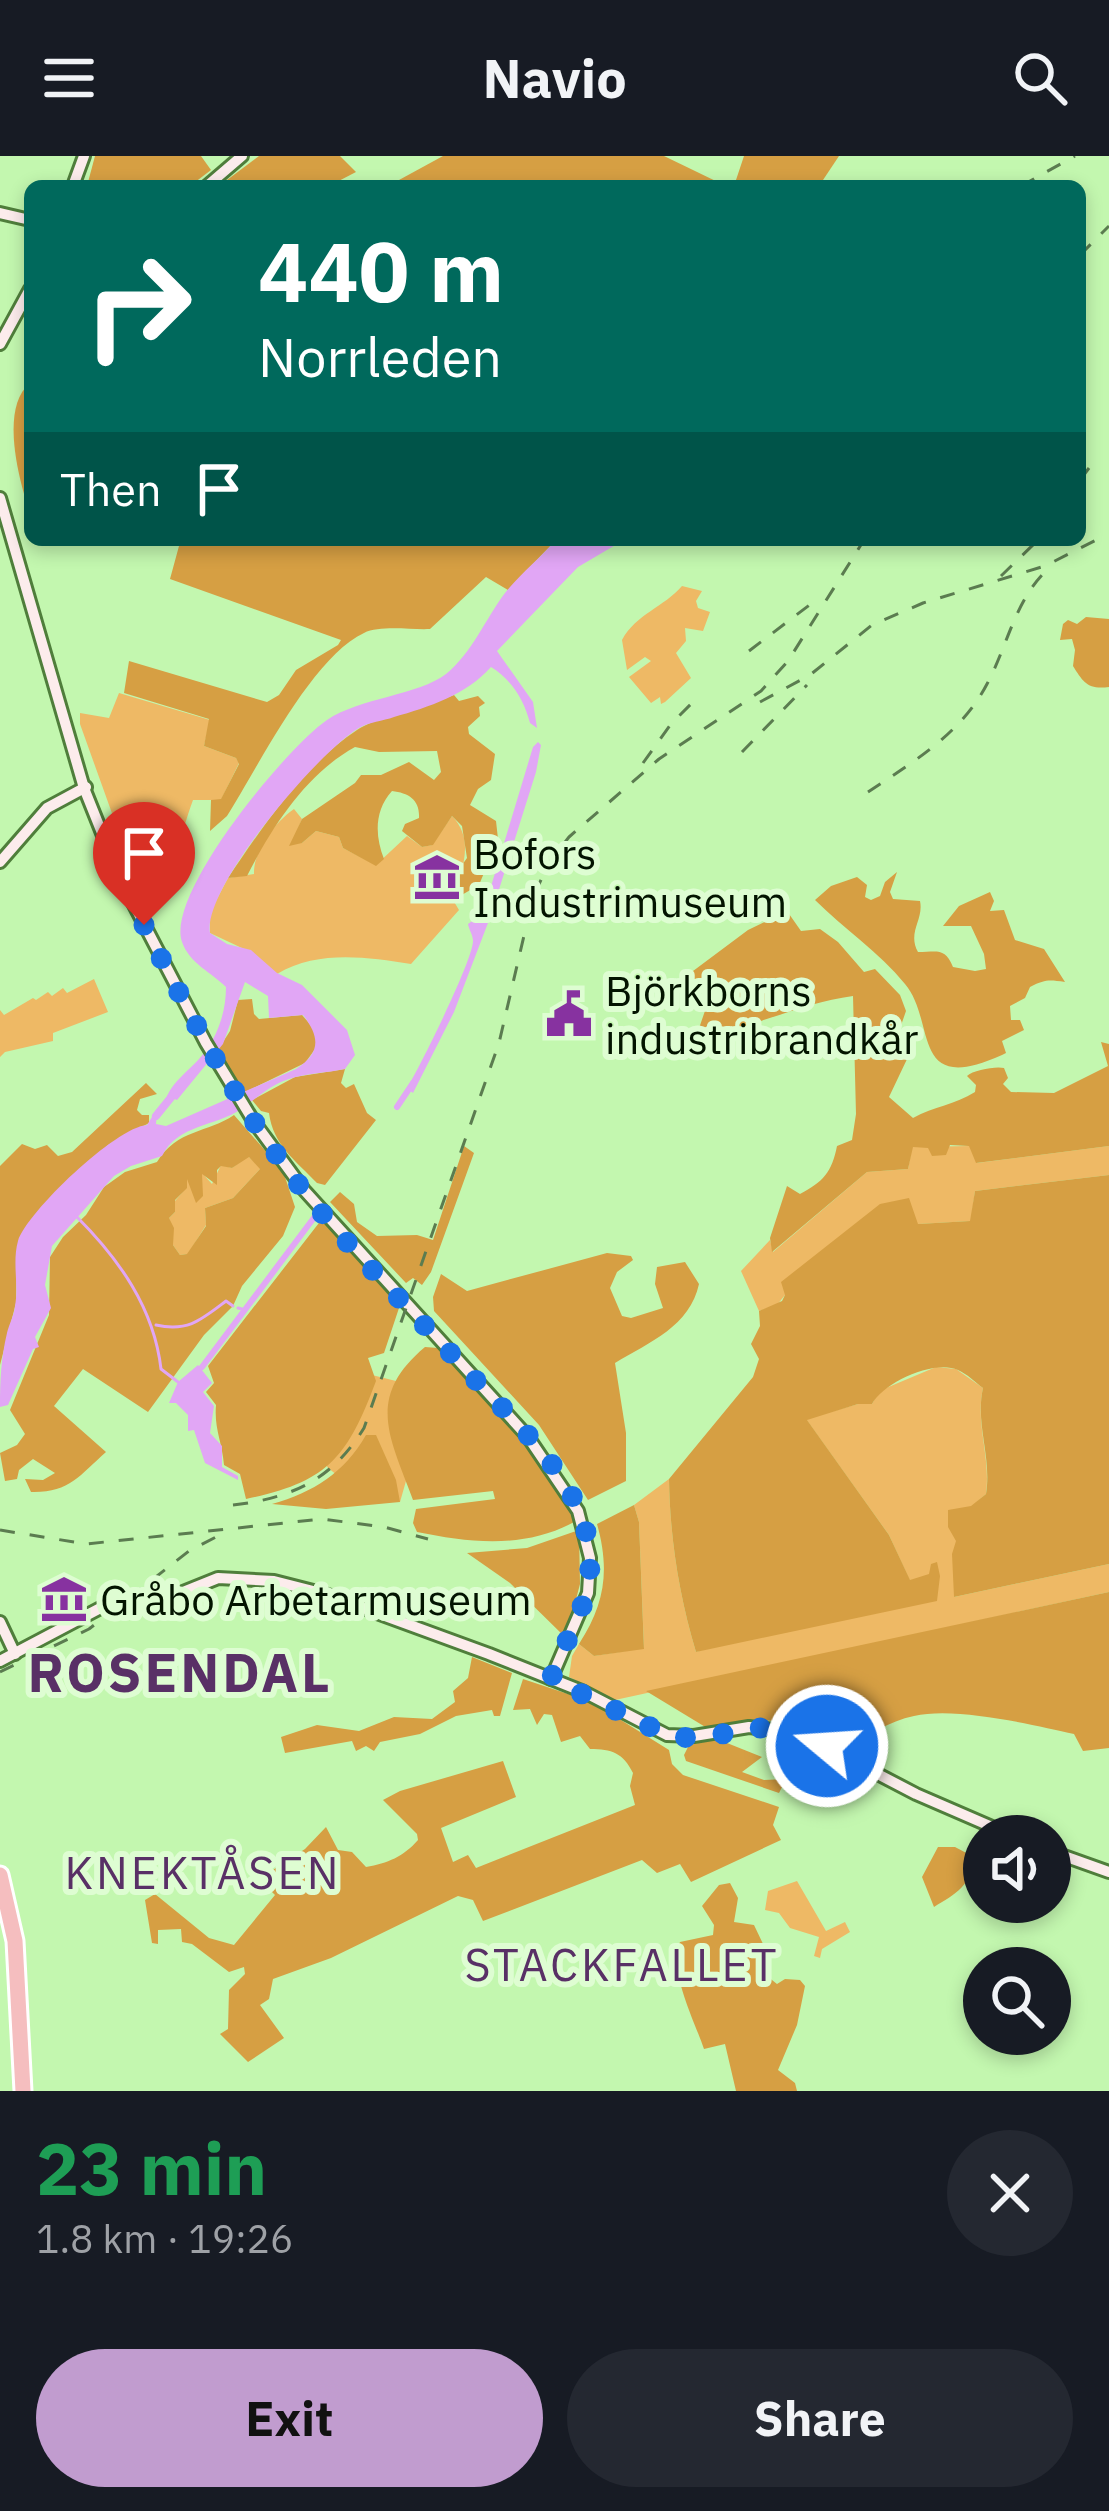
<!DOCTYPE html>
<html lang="en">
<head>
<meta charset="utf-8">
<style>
	body { margin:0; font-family:"IBM Plex Sans",sans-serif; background:#242831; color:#f1f3f6; height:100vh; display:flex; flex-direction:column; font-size:45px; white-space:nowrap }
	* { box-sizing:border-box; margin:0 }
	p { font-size:39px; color:#9ea1a6 }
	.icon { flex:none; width:66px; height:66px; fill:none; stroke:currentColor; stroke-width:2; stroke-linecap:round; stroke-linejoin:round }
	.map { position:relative; height:1935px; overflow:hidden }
	.sheet { display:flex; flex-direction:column; background:#171b24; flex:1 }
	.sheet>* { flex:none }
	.banner { position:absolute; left:24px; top:24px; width:1062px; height:366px; border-radius:18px; box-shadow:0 6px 18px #0003; background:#00695c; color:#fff; overflow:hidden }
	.buttons { position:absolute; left:963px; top:1659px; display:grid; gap:24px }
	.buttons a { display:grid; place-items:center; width:108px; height:108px; border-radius:50%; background:#171b24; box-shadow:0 6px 18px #0003; font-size:60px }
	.pin { position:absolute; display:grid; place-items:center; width:102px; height:102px; color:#fff; margin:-123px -51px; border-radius:50% 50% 50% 0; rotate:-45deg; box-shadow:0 0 12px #0007 }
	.pin .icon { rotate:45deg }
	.me { position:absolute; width:132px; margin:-66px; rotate:288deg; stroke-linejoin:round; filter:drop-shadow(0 0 9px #0008) }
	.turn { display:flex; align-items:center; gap:42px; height:252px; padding:0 36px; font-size:54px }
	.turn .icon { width:156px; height:156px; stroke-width:2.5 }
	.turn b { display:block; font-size:84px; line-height:102px }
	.then { display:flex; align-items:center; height:114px; padding:0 36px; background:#0003; gap:24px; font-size:45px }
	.round { display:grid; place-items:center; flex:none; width:126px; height:126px; border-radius:63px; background:#242831 }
	.head { display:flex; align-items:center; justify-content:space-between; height:204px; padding:0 36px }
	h1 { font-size:72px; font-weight:800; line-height:90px; color:#1e9e55 }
	.cta { display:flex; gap:24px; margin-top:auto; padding:24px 36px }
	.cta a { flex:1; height:138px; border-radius:72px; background:#c19ccf; color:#111; font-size:48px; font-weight:800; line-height:138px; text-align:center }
	.cta a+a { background:#242831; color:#f1f3f6 }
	header { display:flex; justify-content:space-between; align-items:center; height:156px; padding:0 36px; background:#171b24; font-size:54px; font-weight:800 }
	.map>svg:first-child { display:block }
</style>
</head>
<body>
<header><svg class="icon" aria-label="menu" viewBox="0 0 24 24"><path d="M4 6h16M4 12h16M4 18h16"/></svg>Navio<svg class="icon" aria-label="search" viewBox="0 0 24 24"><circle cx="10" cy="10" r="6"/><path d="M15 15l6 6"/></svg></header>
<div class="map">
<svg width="1109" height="1935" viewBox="0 0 1109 1935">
	<rect width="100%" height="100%" fill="#c3f7af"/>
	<g fill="#eeb965">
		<path d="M682,430L702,435L696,445L698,452L710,456L703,475L685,472L686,485L676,497L691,522L665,546L661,548L660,541L651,547L629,521L651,505L645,501L627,514L622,484C636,458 664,451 682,430Z"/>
		<path d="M119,537L210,564L204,590L236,602L239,607L221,644H193C179,682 178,711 137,727L80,568V557L109,562Z"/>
		<path d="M294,653L302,663L293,685L302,687L316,675L339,681L343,692L376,709L407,680L422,691L432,689L452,660C476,685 461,715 453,744L459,754L411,808C365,801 318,794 277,818L244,793L210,777V756L228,722L254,718C253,695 275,666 294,653Z"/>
		<path d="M94,823L108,856L53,877V885L5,896L0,901V854L4,859L33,842L36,844L48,836L52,840L63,832L67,837Z"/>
		<path d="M970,990L977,1007L1109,990V1019L975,1035L971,1065L918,1068L785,1139L777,1149L759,1155L741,1115L770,1084L773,1096L867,1016L908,1013L912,991Z"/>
		<path d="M248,1000L261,1012L233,1042L205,1052L206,1069L188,1098L180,1099L173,1089L169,1062L175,1056V1045L186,1032V1023L189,1022L192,1030L200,1026L202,1017L212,1028L221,1009L232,1012Z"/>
		<path d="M936,1211L956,1213L983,1232C975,1268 991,1301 986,1338C954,1363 954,1402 954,1441L1109,1408V1436L615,1544L569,1521L572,1500L579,1488L594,1500L644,1492L639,1366L634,1349L669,1323C670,1383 679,1439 696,1496L929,1418L910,1425L889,1379L806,1263L858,1248H872L879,1235Z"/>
		<path d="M360,1216L396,1225L405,1258L418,1264L426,1278L416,1290L400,1346L337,1319L328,1312L317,1292Z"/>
		<path d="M797,1725L826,1775L845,1766L850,1776L822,1793L820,1802L814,1800L819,1781L790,1772L779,1757L765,1754L768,1735Z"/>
	</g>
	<g fill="#d69f43" fill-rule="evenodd">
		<path d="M95,0H201L211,14L190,30H87Z"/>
		<path d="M259,0H340L356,16L329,30H219Z"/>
		<path d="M443,0H664L726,30H388Z"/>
		<path d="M744,0H839L819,30H734Z"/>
		<path d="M30,227V357C18,322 0,251 30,227Z"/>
		<path d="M174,384H556L508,434L486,421L430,473C411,474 380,469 364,477C312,501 258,611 227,660L210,675L211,644L221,643L239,608L236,602L204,590L209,563L124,537L129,505L267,546L279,539L296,514L338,489L341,484L170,423L179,390Z"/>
		<path d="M1086,461L1109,463V531C1088,534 1083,526 1073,510L1075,494L1072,483L1060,484L1063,468L1068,464L1077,468Z"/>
		<path d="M454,539L459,545L478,540L485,547L479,551L480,560L468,571L469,578L495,598L491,624L478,633L470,649L496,665L498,683L479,729L453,744L449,713L462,709L467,702L462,670L452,660L433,689L422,691L402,675L405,668L419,662C420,644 409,637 392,635C374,655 375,680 384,703L376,710L343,692L339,681L316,675L302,687L289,690L302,663L355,627L361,619H381L409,606L434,624L441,616L437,595L379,596L355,591C306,618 272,671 247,720L228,722C263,670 304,609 357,574C374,562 431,548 454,539Z"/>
		<path d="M897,716L890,736L893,743L920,745C924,764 907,776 918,796C937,796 945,791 953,811L975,815L986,813L984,798L971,770H943L959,750L990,736L994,745L990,755L1004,754L1015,784L1044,793L1065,826C1049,824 1046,823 1030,831L1025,842L1010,850L1011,864H1020L1024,874L1002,885L1006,897L1002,899C909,941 937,866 905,828C879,796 843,772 815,744L831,730L857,721L867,729L865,741L871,744L880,740L885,726Z"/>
		<path d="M787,755L801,775L820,773L838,786L864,816L875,813L900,839L906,855L897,881L908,901L889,941L913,962C934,950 955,949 975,936L976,929L967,920C973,914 996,910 1004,912L1008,922L1003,928L1011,936L1054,937L1108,910L1101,886L1109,888V990L976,1007L969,990L950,989L946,999L932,1000L928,992L913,991L908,1013L867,1016L772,1096L770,1082L787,1030L800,1038C823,1026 832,1016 837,990L852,984L856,958L853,840C799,847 750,874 696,881L707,849L704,837L681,835V824L748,774Z"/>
		<path d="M252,843L254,858L259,863L302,859L315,874L318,889L305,907L245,936L218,894L230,875L238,844Z"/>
		<path d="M345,913L341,927L346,932L354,928L367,957L376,964L325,1029L317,1027C296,1005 273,989 269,957L261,955L252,944L295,921Z"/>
		<path d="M146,927L157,938L140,943L137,954L142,959H149V967L108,989L27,1069L17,1091L16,1147L0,1209V1010L22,988L35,993L47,989L58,1000L72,996Z"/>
		<path d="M234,959L283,1015L295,1051L283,1080L242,1130L233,1150L204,1179L148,1256L83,1213L54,1250L106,1296C79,1320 69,1337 31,1336L25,1323L43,1324L55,1317L33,1303L19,1314L17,1323L5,1325L0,1297L17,1289L25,1278L10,1254L49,1159L50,1101L63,1081L86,1059L104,1031L125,1016L157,1006C177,973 208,977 234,959ZM249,1001L260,1013L233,1042L205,1052L206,1070L187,1098L180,1099L173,1089L174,1072L169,1062L175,1056V1044L187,1032V1023L196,1047L203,1040L202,1018L217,1029V1014L221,1010L232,1012Z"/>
		<path d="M464,990L474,997L431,1116L422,1129L413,1122L406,1127L330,1046L340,1036L354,1048L357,1066L377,1080L417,1079L433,1084Z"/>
		<path d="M1109,1019V1408L954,1441L952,1398L956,1385L948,1371V1354L971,1350L986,1338C992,1301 975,1268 983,1232C975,1226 967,1218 958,1214C934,1203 883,1227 872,1248H858L807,1264L889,1379L910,1424L929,1418L931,1408L937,1406L940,1420L937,1445L696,1496C679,1439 670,1383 669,1323L753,1221L759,1203L751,1188L760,1170L759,1155L782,1145L785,1139L781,1126L880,1048L909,1042L918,1068L970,1065L975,1035Z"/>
		<path d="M322,1063L400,1149L384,1197L368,1202L376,1225C347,1302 328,1326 246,1343L240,1318L224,1309C222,1285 214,1273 216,1249L206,1236L214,1227L208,1210Z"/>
		<path d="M607,1097L631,1100L633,1104L617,1116L610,1132L622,1160L631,1162L663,1152L655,1128L657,1111L685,1106L699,1128C690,1170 650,1186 615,1207L626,1277V1325L588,1344L539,1269L434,1155L433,1141L441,1118L467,1135Z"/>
		<path d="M425,1191L438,1192C488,1242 545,1300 576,1365C526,1393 471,1387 417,1376L413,1367L416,1353L495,1343L493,1335L413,1344C391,1283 364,1242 425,1191Z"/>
		<path d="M366,1279H376L396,1324L400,1346L326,1353L272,1348C314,1336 344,1317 366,1279Z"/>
		<path d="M634,1349L639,1366L644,1493L594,1500L579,1488C605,1448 610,1414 597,1368Z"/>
		<path d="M579,1374L580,1428L566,1482L510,1427L467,1397L527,1392Z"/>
		<path d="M1109,1436V1592L1083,1595L1074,1578C1033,1569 955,1550 914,1560C889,1565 867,1580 845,1592C789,1562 769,1558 707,1572L646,1535Z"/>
		<path d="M472,1501L512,1517L500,1560H494L492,1554L456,1560L420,1578L380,1586L374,1595L366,1590L356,1595L352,1585L285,1597L281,1581L317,1569L359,1575L394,1561L432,1563L455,1546L453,1535L468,1522Z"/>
		<path d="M523,1523L592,1546L669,1594L672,1608L683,1619L779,1651L773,1669L781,1684L691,1726L680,1708L657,1717L642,1704L483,1765L473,1744L458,1740L331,1802L273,1823L269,1843L260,1849L284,1882L248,1906L220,1878L228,1873L229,1834L245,1818L244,1811L229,1816L192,1788L182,1786L181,1773L158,1774V1788L152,1787L145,1744L155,1738L209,1782L234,1789L275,1739L259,1723L305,1693L326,1671L338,1694L352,1696L366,1711C388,1707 403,1701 418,1684L417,1678L383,1644L400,1635L503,1605L516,1641L441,1672L453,1706L468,1699L476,1712L635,1649L630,1630L633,1617C623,1597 612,1593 590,1593L580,1580L561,1586L552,1559L544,1558L537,1569L530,1553L513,1554Z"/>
		<path d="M717,1583L762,1601L742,1616L764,1624L786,1623L779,1637L686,1605L684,1599L689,1589Z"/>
		<path d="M938,1691H955L972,1700C974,1729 955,1738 934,1751L922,1721Z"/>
		<path d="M730,1727L738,1742L734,1766L754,1769L764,1790L757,1812L777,1828L785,1823L800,1824L805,1830L797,1869L778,1914L795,1927L797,1935H736L725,1888L704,1893C695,1866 667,1811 680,1786L713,1779L714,1769L702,1750L719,1729Z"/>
	</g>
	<g fill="#e1a6f5">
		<path d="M556,384H624L578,411L497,495L533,546L537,572L530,567C524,544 512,524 491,511C466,539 429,551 394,561C383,565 369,566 359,572C319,595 202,732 210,777L227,788L251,794L277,817L302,829L347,874L355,899L345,913C327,917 307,917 289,923C270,929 257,942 241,953C215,971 178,968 162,1000L131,1010L114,1020L52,1090L45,1129L51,1152L35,1181L39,1191L33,1193L8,1249L0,1251C0,1225 1,1202 7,1177C9,1168 14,1160 15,1150C19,1130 12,1106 18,1085C27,1056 116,971 147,969L157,953L156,968L166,970L296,913C321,897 320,881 303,859L269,862L268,840L245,826L223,888L177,944L167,940C174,925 188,915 199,903C217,883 226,857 226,831C211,816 190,808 182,786C165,738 287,591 327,564C359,542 419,539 446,518C472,497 486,462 505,437C520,418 540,402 556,384Z"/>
		<path d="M538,586L541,589L536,616L491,759L454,856L413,937L407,932C419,913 473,804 473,785C473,779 469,774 468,768L482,758L486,747L533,591Z"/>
		<path d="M198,1209L212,1227L203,1236L214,1250L210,1277L222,1290V1311L238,1320V1324L205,1307L194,1274L188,1275V1259L176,1247H169L178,1226Z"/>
	</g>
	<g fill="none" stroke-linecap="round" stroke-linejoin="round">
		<g stroke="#e1a6f5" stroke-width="3">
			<path d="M76,1060C119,1103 154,1152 161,1213L178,1226"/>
			<path d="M238,1152L242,1153"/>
			<path d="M156,1169C188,1176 201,1164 226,1145L233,1150"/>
		</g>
		<g stroke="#e1a6f5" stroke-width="6">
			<path d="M397,951L413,927"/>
			<path d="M202,1211L316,1059"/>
		</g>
		<path stroke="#e1a6f5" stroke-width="8" d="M156,960L177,934"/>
		<defs>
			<g id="secondary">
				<path d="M73,30L84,0"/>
				<path d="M207,30L242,0"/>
				<path d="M0,57L30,64"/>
				<path d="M0,188L30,133"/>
				<path d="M0,342L84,632L120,722L206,887L254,966L304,1034L528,1281L578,1355L590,1402L588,1437L551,1523"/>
				<path d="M0,706L47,652L86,631"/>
				<path d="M0,1466L15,1498"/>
				<path d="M0,1505L108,1448L151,1449L218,1422L274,1425L325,1438L489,1498L584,1536L667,1579L694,1580L749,1571L799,1577L916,1638L1013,1680"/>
				<path d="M1050,1695L1109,1716"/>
			</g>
			<path id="highway" d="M0,1719L15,1785L23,1935"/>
		</defs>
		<use href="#secondary" stroke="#4f7e3b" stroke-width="16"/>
		<use href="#highway" stroke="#fff" stroke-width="21"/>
		<use href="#secondary" stroke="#fcecec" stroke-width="10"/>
		<use href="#highway" stroke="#f5bebf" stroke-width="15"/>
		<g stroke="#5b7c50" stroke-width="3" stroke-dasharray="15 15" stroke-linecap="butt">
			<path d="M1021,30L1075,0"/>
			<path d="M1080,99L1109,70"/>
			<path d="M1080,324L1089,312"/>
			<path d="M1001,420L1038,384"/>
			<path d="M749,495L816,444"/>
			<path d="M760,546L810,519L872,469L923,447L1045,410L1098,383"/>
			<path d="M742,596L807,529"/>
			<path d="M643,607L671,568L698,541"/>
			<path d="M868,636C913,606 961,578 987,528C1008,489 1015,443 1049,412"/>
			<path d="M233,1349C292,1342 332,1324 364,1272L499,887L533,741L549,707L569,681L659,603L761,535L788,505L864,384"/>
			<path d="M0,1374L86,1388L322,1363L384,1371L428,1383"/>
			<path d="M0,1516L89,1473L189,1395L216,1381"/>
		</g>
	</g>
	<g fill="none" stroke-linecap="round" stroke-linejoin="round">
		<path stroke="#1a73e8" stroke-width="21" stroke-dasharray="0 37.8" d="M144,769C191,861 239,953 303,1034C354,1098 413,1156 468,1216C510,1261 571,1314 586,1376C601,1438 570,1469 551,1523L667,1579C726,1592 758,1549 827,1590"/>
	</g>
	<defs>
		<symbol id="museum-bare" viewBox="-9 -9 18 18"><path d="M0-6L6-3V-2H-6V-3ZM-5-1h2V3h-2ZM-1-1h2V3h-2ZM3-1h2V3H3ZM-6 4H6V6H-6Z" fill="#8732a0" stroke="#defdd2" stroke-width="2.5" paint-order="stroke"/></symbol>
		<symbol id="civic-bare" viewBox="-9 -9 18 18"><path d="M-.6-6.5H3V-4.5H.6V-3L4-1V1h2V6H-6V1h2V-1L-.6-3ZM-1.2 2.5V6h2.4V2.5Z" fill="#8732a0" stroke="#defdd2" stroke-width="2.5" paint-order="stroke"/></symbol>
	</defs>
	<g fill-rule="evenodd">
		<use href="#museum-bare" x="404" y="688" width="66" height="66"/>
		<use href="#civic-bare" x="536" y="825" width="66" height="66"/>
		<use href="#museum-bare" x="31" y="1410" width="66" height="66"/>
	</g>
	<g text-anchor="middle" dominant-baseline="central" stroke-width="12" stroke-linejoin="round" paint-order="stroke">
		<g font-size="42" fill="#031400" stroke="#defdd2" text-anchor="start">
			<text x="473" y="697">Bofors<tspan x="473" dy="48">Industrimuseum</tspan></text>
			<text x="605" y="834">Björkborns<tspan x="605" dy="48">industribrandkår</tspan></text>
			<text x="100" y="1443">Gråbo Arbetarmuseum</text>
		</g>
		<g font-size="45" letter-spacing="3" fill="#593066" stroke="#defdd2">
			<text x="203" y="1716">KNEKTÅSEN</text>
			<text x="622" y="1808">STACKFALLET</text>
		</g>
		<g font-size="54" font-weight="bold" letter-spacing="3" fill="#593066" stroke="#defdd2">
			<text x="180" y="1516">ROSENDAL</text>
		</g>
	</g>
</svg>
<div class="buttons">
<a><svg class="icon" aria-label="sound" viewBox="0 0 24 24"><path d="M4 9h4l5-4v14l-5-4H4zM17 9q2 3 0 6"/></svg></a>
<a><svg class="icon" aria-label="search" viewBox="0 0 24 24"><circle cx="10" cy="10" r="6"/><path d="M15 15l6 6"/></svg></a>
</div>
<div class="pin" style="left:144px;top:769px;background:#d93025"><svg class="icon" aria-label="arrive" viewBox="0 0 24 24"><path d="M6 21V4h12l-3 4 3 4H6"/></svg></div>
<svg class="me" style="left:827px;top:1590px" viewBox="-20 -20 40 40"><circle r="17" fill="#1a73e8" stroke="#fff" stroke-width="3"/><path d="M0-11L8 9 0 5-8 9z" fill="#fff"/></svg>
<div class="banner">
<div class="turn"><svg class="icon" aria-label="right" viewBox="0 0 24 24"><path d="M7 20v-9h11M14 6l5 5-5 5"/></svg><div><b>440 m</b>Norrleden</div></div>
<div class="then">Then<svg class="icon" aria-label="arrive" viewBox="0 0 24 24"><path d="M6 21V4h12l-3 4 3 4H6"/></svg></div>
</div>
</div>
<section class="sheet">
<div class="head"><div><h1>23 min</h1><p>1.8 km · 19:26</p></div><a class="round"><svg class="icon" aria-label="close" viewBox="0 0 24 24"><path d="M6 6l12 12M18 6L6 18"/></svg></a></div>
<div class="cta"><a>Exit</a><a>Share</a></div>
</section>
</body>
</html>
